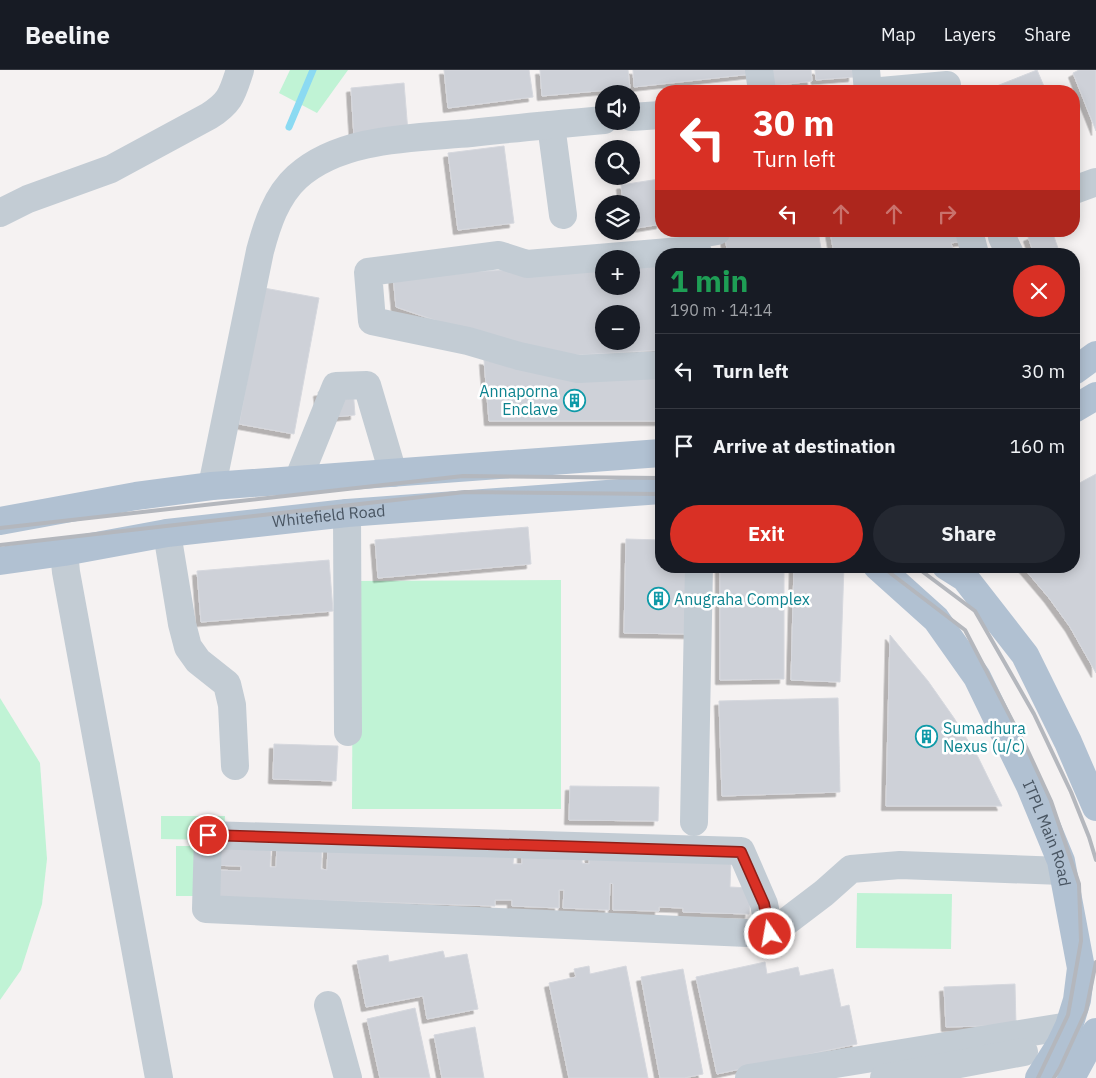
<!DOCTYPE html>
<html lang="en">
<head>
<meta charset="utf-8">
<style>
	body { margin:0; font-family:"IBM Plex Sans",sans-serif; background:#242831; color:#f1f3f6; height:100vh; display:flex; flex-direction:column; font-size:19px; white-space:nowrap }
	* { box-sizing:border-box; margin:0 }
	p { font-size:16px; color:#9ea1a6 }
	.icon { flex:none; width:28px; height:28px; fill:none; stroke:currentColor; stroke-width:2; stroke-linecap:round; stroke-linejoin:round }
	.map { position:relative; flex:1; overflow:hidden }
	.details { position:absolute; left:655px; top:178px; width:425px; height:325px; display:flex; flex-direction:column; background:#171b24; border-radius:20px; box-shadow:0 2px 12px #0003 }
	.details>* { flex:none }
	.top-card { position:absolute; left:655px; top:15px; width:425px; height:152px; border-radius:20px; box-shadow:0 2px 12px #0003; background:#d93025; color:#fff; overflow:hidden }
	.fabs { position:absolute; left:595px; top:15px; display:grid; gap:10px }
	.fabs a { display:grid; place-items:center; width:45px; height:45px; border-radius:50%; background:#171b24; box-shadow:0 2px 12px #0003; font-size:25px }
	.pin { position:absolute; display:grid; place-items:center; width:42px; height:42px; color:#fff; margin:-21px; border:2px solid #fff; border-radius:50%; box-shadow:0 1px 5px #0007 }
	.me { position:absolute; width:55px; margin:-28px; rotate:348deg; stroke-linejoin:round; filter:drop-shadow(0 0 4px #0008) }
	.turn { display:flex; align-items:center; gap:18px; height:105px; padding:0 15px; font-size:22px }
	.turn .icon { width:65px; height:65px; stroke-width:2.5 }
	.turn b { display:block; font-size:35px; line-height:42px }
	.lanes { display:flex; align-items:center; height:48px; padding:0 15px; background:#0003; justify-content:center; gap:25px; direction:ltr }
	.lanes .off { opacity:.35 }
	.round { display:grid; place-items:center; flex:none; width:52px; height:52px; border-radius:26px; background:#242831 }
	.headline { display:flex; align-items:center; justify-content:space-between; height:85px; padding:0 15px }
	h1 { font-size:30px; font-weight:700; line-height:38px; color:#1e9e55 }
	.cta { display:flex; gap:10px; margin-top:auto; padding:10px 15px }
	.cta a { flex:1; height:58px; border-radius:30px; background:#d93025; color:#fff; font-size:20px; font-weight:700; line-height:58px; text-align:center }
	.cta a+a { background:#242831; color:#f1f3f6 }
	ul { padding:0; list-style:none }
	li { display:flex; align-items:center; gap:15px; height:75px; padding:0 15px; border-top:1px solid #363941 }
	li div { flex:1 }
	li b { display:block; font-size:19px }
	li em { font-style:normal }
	header { display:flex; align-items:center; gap:30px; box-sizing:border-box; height:70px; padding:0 25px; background:#171b24; border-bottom:1px solid #363941 }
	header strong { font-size:24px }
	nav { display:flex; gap:28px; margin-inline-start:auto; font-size:18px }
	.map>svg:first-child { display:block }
</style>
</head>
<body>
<header>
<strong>Beeline</strong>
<nav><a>Map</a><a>Layers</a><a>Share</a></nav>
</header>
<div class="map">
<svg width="1096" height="1008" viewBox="0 0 1096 1008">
	<defs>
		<filter id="shadow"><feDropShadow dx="-4.5" dy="4.5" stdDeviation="0" flood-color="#0004"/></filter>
	</defs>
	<rect width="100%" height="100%" fill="#f5f2f2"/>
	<g fill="#c0f3d5">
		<path d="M290,0H348L317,43L279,23Z"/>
		<path d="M561,510V739H352L353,511Z"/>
		<path d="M0,628L40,693L47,789L42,834L21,900L0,930Z"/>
		<path d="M161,746H225L224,764L208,770L161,769Z"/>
		<path d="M176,776H202L201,826H176Z"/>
		<path d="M857,823L952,824L951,879L856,878Z"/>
	</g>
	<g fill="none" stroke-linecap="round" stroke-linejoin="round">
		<path stroke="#8bdaf2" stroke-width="7" d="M289,57L313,0"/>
	</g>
	<g fill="#ced1d8" stroke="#d6d8de" fill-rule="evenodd" filter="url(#shadow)">
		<path d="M444,0H529L533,27L448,38Z"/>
		<path d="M540,0H628L630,18L542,26Z"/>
		<path d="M633,0H752V4L634,17Z"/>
		<path d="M770,0H811L812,11L772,16Z"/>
		<path d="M815,0H853V7L816,10Z"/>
		<path d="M1037,0L1046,21H984Z"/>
		<path d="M1079,0H1096V61L1073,3Z"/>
		<path d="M404,13L408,62L354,67L351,18Z"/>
		<path d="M504,76L514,153L458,160L448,83Z"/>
		<path d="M659,109L661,126V154L631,159V134H623L621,115Z"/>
		<path d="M734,161H818L822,184H728L724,163Z"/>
		<path d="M830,161H963L964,171L951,173L953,180L942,182V184H834Z"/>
		<path d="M1043,161H1052L1060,184H1034L1028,167Z"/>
		<path d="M661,194V280L544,287L396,237L393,205L604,196V216H631V195ZM604,244H631V271H604Z"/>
		<path d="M264,218L319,228L294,364L239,354Z"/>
		<path d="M484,290L564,307L661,308V351H489Z"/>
		<path d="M353,318L355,345L321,348L318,322Z"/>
		<path d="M1096,404V603L1070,557L1049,528L1022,496H1074V416Z"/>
		<path d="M528,457L531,494L378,508L375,470Z"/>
		<path d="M626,469L661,470V496H691L690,564L624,563Z"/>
		<path d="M329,490L333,541L201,552L197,501Z"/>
		<path d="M720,496H784V609L720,610Z"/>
		<path d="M794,496H844L840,612L791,610Z"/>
		<path d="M890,565L928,611L954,648L978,687L1002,736H886Z"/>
		<path d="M838,628L840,722L722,726L719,631Z"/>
		<path d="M274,674L338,676L336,711L273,709Z"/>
		<path d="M570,716L659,717L658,751L569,750Z"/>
		<path d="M209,773L271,775L270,797H276L277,775L322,777L321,799L327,800L328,777L514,783L513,794H522V783L582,785V793L589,794L590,785L731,790L730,817L751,818L749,844L683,842V838L659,837V841L613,840V814L610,813L609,840L563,838L564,820H559V838L512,836V830H495V836L215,827L216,800L241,801V796L209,795Z"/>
		<path d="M443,881L445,888L467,884L478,939L427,949L423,926L366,937L357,891L388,885L389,892Z"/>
		<path d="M765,892L767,904L798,897L800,906L833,899L841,937L849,935L857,974L717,1004L696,907Z"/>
		<path d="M589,896L590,904L626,896L648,1008H569L549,913L576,907L574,899Z"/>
		<path d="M683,899L703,1004L684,1008H660L641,907Z"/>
		<path d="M1015,914L1016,955L946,957L944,917Z"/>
		<path d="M415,938L430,1008H380L367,949Z"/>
		<path d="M475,957L484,1008H442L434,965Z"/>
	</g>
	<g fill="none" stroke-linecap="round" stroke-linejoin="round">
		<g stroke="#c3ccd4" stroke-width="28">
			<path d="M759,0L762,21"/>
			<path d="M866,0L868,21"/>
			<path d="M881,21L947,15"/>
			<path d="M631,47L661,45"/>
			<path d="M551,55L563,145"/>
			<path d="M1074,120L1096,112"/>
			<path d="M0,143L28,129L111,99L209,46C231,32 232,24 240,0"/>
			<path d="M969,161L975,184"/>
			<path d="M1001,161L1002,167L1010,184"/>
			<path d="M698,184L694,165L717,161"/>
			<path d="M661,295L578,299L519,286L468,271L372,251L368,202L499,185L527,194L681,181L682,184"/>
			<path d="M298,410L336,316L367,315L393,403"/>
			<path d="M212,416L260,181C267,155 276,126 297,107C341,67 415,68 471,63C515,58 559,54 604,50"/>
			<path d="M347,443L348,662"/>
			<path d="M167,463L182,554L188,577L198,591L227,614L232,635L235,696"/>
			<path d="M64,482L66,502L159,1008"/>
			<path d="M694,752L699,496"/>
			<path d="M770,864L764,834L741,781L208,765L206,839L770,864L824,823L851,799L900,795L1062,801"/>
			<path d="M328,935L348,1008"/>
			<path d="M749,1008L1069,956"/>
			<path d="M884,1008L1024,982"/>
		</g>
		<g stroke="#b1c1d2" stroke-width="28">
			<path d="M1074,301L1096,285"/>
			<path d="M1074,339L1096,326"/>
			<path d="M0,451L136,426L212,416L661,383"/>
			<path id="s1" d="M0,491L64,482L167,463L347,443L661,420"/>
			<path id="s2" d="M877,496L936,549L977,607L1030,716L1061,791L1081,898L1077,930L1069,956L1060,975L1039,1008"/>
			<path d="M946,496L965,508L1025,585L1068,672L1096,737"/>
			<path d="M1071,1008L1096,962"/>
		</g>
		<g stroke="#b4b7bd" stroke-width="4">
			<path d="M0,458L463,406L661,408"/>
			<path d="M0,475L465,422L661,424"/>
			<path d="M881,496L965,560L1027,679L1051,731L1079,814L1081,871L1068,945L1038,1008"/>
			<path d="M915,496L975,541L1034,644L1071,722L1089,767L1096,790"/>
			<path d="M1054,1008L1060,998L1086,941L1096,892"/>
		</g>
	</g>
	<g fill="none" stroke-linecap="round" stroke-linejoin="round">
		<defs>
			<path id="route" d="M208,765L741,782L764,834L770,864"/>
		</defs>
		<use href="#route" stroke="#8d1f18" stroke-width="12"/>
		<use href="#route" stroke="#d93025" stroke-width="9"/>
	</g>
	<defs>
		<symbol id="building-ring" viewBox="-11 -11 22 22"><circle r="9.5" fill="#fff" stroke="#0f9aa8" stroke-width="1.5"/><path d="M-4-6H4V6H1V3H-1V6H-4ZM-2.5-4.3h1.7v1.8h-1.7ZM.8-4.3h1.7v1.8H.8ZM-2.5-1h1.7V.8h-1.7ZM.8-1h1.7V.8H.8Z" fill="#0f9aa8"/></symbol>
	</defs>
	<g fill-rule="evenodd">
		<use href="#building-ring" x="562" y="318" width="25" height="25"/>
		<use href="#building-ring" x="646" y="516" width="25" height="25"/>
		<use href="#building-ring" x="914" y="654" width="25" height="25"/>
	</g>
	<g text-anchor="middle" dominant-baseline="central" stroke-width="5" stroke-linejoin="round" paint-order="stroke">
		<g font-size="16" fill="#0d838f" stroke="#fff" text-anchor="start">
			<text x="558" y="321" text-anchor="end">Annaporna<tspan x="558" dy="18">Enclave</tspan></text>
			<text x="674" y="529">Anugraha Complex</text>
			<text x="943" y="658">Sumadhura<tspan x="943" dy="18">Nexus (u/c)</tspan></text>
		</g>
		<g font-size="16" fill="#495562" stroke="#fff">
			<text stroke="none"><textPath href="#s1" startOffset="332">Whitefield Road</textPath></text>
			<text stroke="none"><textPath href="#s2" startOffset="322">ITPL Main Road</textPath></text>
		</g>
	</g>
</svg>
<div class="fabs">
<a><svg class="icon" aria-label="sound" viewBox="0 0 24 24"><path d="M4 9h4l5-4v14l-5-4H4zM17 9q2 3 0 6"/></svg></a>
<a><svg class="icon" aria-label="search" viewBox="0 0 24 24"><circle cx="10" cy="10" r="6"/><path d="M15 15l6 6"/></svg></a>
<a><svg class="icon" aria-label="layers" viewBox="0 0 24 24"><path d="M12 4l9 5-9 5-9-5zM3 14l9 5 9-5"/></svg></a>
<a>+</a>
<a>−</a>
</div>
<div class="pin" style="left:208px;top:765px;background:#d93025"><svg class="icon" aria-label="arrive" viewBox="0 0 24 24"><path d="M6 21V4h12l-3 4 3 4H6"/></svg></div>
<svg class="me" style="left:770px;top:864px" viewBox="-20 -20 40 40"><circle r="17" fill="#d93025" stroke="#fff" stroke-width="3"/><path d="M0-11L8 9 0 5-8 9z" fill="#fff"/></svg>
<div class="top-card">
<div class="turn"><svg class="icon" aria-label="left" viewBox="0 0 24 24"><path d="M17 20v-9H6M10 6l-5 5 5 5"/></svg><div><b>30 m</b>Turn left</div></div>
<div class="lanes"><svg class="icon" aria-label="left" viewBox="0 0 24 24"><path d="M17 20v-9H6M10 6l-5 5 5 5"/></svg><svg class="icon off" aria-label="ahead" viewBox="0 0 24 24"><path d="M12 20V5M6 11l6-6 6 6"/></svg><svg class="icon off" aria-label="ahead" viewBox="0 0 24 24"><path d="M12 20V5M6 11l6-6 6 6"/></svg><svg class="icon off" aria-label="right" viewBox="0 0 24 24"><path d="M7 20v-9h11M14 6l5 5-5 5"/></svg></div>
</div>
<section class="details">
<div class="headline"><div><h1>1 min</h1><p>190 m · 14:14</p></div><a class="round" style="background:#d93025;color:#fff"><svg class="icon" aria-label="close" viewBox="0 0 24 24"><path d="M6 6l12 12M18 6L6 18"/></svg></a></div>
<ul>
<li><svg class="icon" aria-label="left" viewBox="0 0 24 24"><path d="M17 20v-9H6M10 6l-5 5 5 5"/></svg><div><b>Turn left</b></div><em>30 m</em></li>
<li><svg class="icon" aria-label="arrive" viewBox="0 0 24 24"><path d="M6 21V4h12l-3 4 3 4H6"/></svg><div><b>Arrive at destination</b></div><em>160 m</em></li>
</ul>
<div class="cta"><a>Exit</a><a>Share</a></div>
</section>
</div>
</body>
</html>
